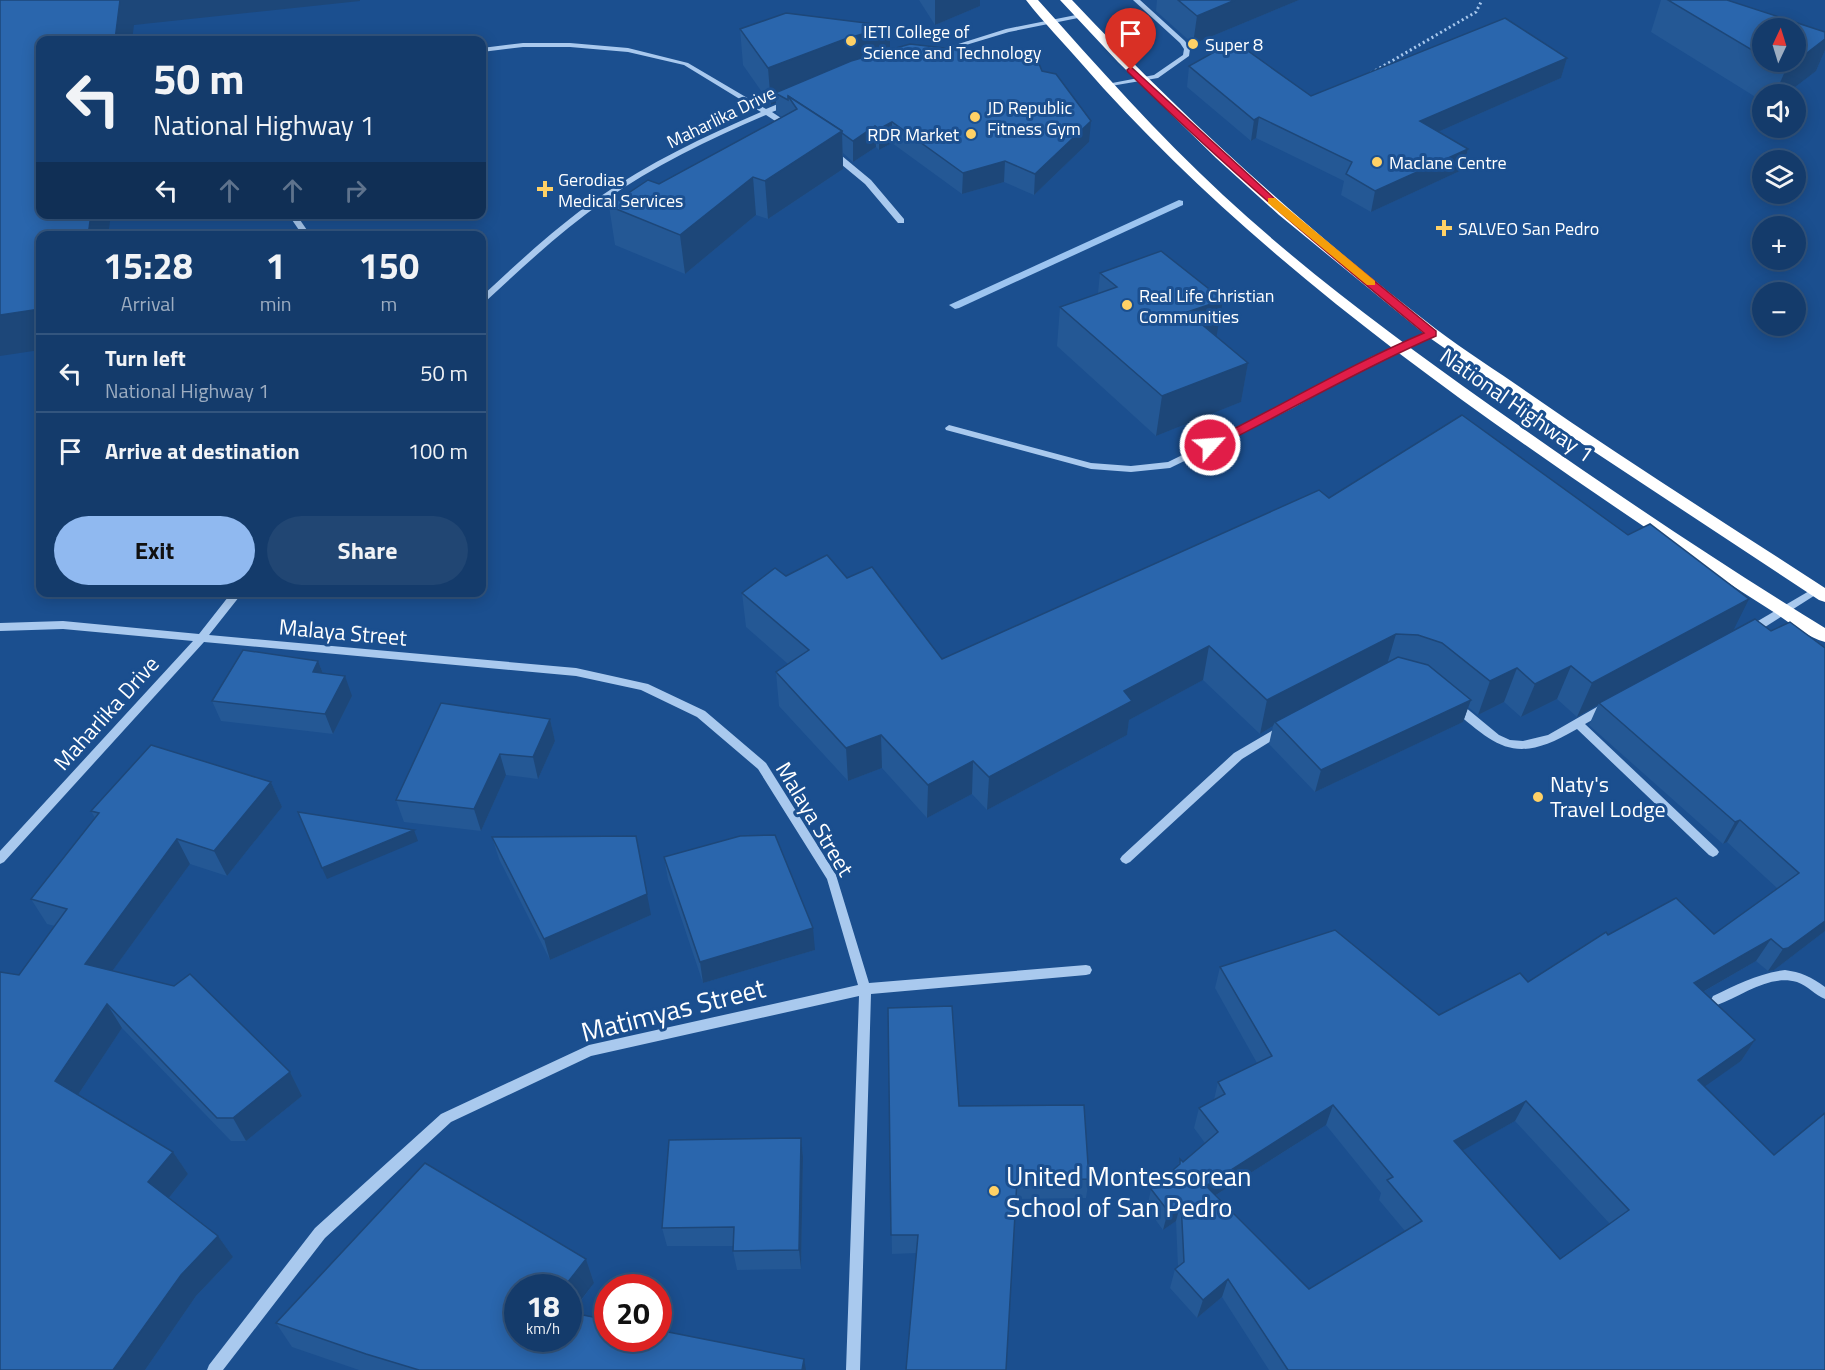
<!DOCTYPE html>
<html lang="en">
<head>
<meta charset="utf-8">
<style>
	body { margin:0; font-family:"Titillium Web",sans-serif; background:#214673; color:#f1f3f6; height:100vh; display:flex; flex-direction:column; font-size:22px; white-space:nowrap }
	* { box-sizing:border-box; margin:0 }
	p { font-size:20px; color:#9dadc1 }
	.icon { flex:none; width:33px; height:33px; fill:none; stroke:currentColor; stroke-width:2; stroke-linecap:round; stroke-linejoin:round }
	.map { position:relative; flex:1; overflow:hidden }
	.details { position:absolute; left:36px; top:231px; width:450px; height:366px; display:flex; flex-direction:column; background:#143b6b; border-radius:12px; box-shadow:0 3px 15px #0003,0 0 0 2px #33557e }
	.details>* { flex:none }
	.top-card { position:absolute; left:36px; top:36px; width:450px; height:183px; border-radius:12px; box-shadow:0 3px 15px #0003,0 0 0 2px #33557e; background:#143b6b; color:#f1f3f6; overflow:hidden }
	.needle { width:39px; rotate:4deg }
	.tools { position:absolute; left:1752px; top:18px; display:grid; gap:12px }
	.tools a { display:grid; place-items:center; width:54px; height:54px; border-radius:50%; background:#143b6b; box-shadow:0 3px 15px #0003,0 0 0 2px #33557e; font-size:30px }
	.speed { position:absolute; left:504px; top:1274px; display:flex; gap:12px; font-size:30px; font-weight:700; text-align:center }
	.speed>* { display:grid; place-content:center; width:78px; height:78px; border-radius:50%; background:#143b6b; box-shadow:0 3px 15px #0003,0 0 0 2px #33557e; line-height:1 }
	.speed small { font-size:15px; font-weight:400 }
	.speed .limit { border:9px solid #d22; background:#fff; color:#111 }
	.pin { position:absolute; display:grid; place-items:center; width:51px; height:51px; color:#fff; margin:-62px -26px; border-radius:50% 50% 50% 0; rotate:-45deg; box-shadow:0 0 6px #0007 }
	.pin .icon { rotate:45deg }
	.me { position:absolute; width:66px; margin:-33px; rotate:64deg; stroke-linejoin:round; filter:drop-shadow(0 0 4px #0008) }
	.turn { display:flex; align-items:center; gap:21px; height:126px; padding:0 18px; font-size:27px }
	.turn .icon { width:78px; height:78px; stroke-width:2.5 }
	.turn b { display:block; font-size:42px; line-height:51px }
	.lanes { display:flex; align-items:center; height:57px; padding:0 18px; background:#0003; justify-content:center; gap:30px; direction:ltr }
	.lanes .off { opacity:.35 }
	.eta { display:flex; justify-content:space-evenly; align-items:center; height:102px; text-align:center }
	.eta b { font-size:36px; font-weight:700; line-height:42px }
	.button { display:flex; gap:12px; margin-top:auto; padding:12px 18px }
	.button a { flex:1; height:69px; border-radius:36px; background:#90b9f0; color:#111; font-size:24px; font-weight:700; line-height:69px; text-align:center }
	.button a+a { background:#214673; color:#f1f3f6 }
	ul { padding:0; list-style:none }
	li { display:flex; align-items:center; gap:18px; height:78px; padding:0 18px; border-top:2px solid #33557e }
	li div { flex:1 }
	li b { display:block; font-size:22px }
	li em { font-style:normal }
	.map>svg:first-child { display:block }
</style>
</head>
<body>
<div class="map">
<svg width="1825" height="1370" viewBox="0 0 1825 1370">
	<rect width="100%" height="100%" fill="#1b4f8f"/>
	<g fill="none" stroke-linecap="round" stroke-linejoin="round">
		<path fill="#9cc4f0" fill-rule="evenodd" d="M1179,200L1183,201V205L959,308L955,309L949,305Z"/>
		<path stroke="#a9c9ee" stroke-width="3" stroke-dasharray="2 3" stroke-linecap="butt" d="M1371,73L1476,12L1482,0"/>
		<g fill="#a9c9ee" fill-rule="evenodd">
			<path d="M1133,0H1140L1185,41L1190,49L1189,56L1158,78L1105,87L1103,86L1107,84L1154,75L1183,55L1184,49L1180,43Z"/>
			<path d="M1081,14L1083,15V17L1009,32L936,54L933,52L1006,29Z"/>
			<path d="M523,43H570L628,48L688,63L766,109L785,101H791V105L772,112L793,126L786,128L766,115C710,139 654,166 604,201C561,231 523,267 485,302H482V296C519,262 556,227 598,198C648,163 705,136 761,112L684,65L628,52L570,47H523L482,52V48Z"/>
			<path d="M830,151H836L871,180L904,219V223H898L865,184L830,155Z"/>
			<path d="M288,214H296L311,236H303Z"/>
			<path d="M1432,330L1436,333L1435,335L1377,361L1293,408L1170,468L1131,472L1091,469L946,430L945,428L949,425L1091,463L1131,466L1168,462L1287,404L1371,357Z"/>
			<path d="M1816,587L1821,590L1820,592L1754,634H1746L1745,631L1746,628Z"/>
			<path d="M232,592H243L209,635L576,668L648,684L705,711L766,763L836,875L869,983L1086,965L1090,966L1092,970L1090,974L1086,975L871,994L860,1370H846L859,996L591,1056L451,1122L325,1238L223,1370H207L209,1365L315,1228L441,1114L589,1045L858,985L827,879L758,769L697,717L641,690L576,676L204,642L4,862L0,864V851L193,641L63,629L0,631V623L63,621L199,634Z"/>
			<path d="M1455,701L1459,702L1499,735L1510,740L1523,741L1548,735L1602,704H1610L1611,707L1610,710L1585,724L1717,849L1719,852L1717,855L1713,857L1709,855L1577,729C1516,765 1499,749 1451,708L1450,705L1451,702Z"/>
			<path d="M1285,723L1289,724L1290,727L1289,730L1242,759L1130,862L1126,864L1122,862L1120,859L1122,856L1234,753Z"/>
			<path d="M1785,970C1800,972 1812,977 1825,987V999C1815,995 1808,986 1797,982C1769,974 1742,996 1717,1005L1713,1004L1711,1000L1713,996C1736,985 1759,973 1785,970Z"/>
		</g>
		<g fill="#fff" fill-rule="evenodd">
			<path d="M1026,0H1038C1098,67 1157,134 1223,195C1306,272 1398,340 1491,406C1600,483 1711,558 1825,628V642C1806,637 1788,621 1772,611C1732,586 1693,560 1655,534C1449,395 1245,251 1081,63C1063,42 1043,22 1026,0Z"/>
			<path d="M1060,0H1072C1184,119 1306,229 1436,329C1465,351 1497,371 1527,392C1625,460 1725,523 1825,588V602L1819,600L1581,443L1427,336L1279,215L1216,158L1118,62Z"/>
		</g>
	</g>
	<g fill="#245895" fill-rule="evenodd">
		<path d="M919,0H980V6L935,25Z"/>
		<path d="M1157,0H1299L1193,44L1156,11Z"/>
		<path d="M1661,0H1727L1825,32V50L1816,71L1786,94H1762V101L1651,32ZM1762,28L1796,62H1762Z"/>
		<path d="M890,26V50L1042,71L1089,142L1034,195L1004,182L962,194L892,143L879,150L876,147L853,162L843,153V169L768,219L756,215L685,274L615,245L609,206L659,184L782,117L776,113V103L771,105L743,65L740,29Z"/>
		<path d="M1567,58L1561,78L1438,132L1468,149L1462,170L1371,212L1341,195L1344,181L1256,138L1251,141L1187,87L1189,66L1311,96Z"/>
		<path d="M1100,273L1217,337L1248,363L1241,402L1156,436L1057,346L1060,307L1098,293Z"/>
		<path d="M1329,498L1733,631H1771L1825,648V931L1774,970L1768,971L1756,961L1703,992L1755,1040L1741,1061L1704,1086L1825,1370H1269L1222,1297L1197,1318L1170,1288L1175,1269L1178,1267L1176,1221L1163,1230L1147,1208L1151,1189L1178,1166L1180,1159L1183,1162L1205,1143L1194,1128L1199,1108L1214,1100L1218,1082L1257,1063L1215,988L1220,967L1439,1015L1528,982L1608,935L1714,934L1777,888L1727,842L1723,844L1589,725L1598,705L1577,717L1557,699L1521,717L1504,702L1478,715L1468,707L1463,722L1315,792L1269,744L1273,726L1260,734L1203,680L1129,720L1127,735L987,810L972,794L927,818L882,768L848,781L779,706L776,672L788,664L746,627L742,593L786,576L847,578L942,659ZM1515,1121L1610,1224L1560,1259L1463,1150ZM1326,1125L1381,1193L1379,1200L1405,1231L1309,1289L1216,1195Z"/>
		<path d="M318,661L323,673L352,696L333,734L221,721L212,701Z"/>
		<path d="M550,719L555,741L538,779L506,775L481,831L404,822L396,800Z"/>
		<path d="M271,782L282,807L227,876L190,864L113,970L290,1072L302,1096L246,1141H231L122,1028L78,1095L173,1152L188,1174L169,1198L218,1236L233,1257L196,1296L145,1370L19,975L55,926L47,924L31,899L95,818L91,811Z"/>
		<path d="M492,837L651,915L550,960L499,859Z"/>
		<path d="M664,857L815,950L703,983L668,879Z"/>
		<path d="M888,1008L959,1106L1089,1179L1086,1198L1016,1199L917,1253L892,1254Z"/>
		<path d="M801,1138L803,1157L801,1269L737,1270L733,1251V1246H667L662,1228Z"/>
		<path d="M586,1259L594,1283L572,1313L806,1370H359L292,1347L276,1323Z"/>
	</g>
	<g fill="#1d4779">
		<path d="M120,0H360V1L134,25L132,40H115Z"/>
		<path d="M935,0H980V6L935,25Z"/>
		<path d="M1235,0H1299L1193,44L1197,16Z"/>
		<path d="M890,26V62L846,75L775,93L776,103L771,105L768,68L845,39Z"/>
		<path d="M1825,39V50L1816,71L1786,94H1775L1786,69Z"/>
		<path d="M1567,58L1561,78L1415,142L1420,121Z"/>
		<path d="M1259,117L1256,138L1251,141L1254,120Z"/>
		<path d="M1091,121L1089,142L1034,195L1035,174Z"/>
		<path d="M892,122V143L879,150V129Z"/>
		<path d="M875,126L876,147L853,162V141Z"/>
		<path d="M842,131L843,169L768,219L765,181Z"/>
		<path d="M1468,149L1462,170L1371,212L1375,191Z"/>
		<path d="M1005,161L1004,182L962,194L963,173Z"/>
		<path d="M753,177L756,215L685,274L680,235Z"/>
		<path d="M91,214H111L108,236H88Z"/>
		<path d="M1223,300L1216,339L1187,312Z"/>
		<path d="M40,309V350L0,356V315Z"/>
		<path d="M1248,363L1241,402L1156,436L1162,396Z"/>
		<path d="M1749,599L1732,633L1599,703L1598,705L1577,717L1592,683Z"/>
		<path d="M1396,634L1386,668L1275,722L1273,726L1260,734L1267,700Z"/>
		<path d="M1209,646L1203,680L1129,720L1127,735L987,810L989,777L1124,691Z"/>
		<path d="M318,661L326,681L313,672Z"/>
		<path d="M1571,666L1557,699L1521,717L1535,684Z"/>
		<path d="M1517,668L1504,702L1478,715L1490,681Z"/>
		<path d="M345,676L352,696L333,734L325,714Z"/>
		<path d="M1471,700L1463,722L1315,792L1321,770Z"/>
		<path d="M550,719L555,741L538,779L533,757Z"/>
		<path d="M881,735L882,768L848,781L846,748Z"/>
		<path d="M500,754L506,775L481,831L474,809Z"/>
		<path d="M973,761L972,794L927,818L928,785Z"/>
		<path d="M271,782L282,807L227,876L214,851Z"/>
		<path d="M1740,820L1727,842L1723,844L1735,822Z"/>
		<path d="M414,830L418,841L327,879L322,868Z"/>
		<path d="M636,836L651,915L550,960L544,939Z"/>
		<path d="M177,839L190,864L100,988L85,964Z"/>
		<path d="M1825,921V931L1774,970L1768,971L1783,949Z"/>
		<path d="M813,928L815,950L703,983L700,962Z"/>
		<path d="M1771,939L1756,961L1680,1005L1694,983Z"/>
		<path d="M107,1004L122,1028L72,1104L55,1081Z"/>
		<path d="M1755,1040L1741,1061L1684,1101L1698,1080Z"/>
		<path d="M290,1072L302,1096L246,1141L233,1118Z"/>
		<path d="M1526,1101L1515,1121L1444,1161L1454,1141Z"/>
		<path d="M1333,1105L1326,1125L1200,1205L1206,1186Z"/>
		<path d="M801,1138L803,1157L801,1269L799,1250Z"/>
		<path d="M173,1152L188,1174L164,1204L148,1182Z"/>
		<path d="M1181,1202L1176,1221L1163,1230L1168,1211Z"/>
		<path d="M218,1236L233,1257L196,1296L145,1370H113L181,1275Z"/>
		<path d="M586,1259L594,1283L568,1317V1287H564Z"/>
		<path d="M1228,1279L1222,1297L1197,1318L1203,1300Z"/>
		<path d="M804,1359L806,1370H802Z"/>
	</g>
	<g fill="#2a66ad" stroke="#1d4779" stroke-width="1.5" fill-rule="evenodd">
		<path d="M0,0H120L115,40H40V214H91L88,236H40V309L0,315Z"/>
		<path d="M1178,0H1235L1197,16Z"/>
		<path d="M1668,0H1727L1825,32V39L1786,69L1772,62H1796V28H1762V56Z"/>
		<path d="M786,13L890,26L845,39L768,68L740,29Z"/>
		<path d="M1505,18L1567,58L1420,121L1468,149L1375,191L1346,174L1352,162L1259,117L1254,120L1189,66L1234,41L1311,96Z"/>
		<path d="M910,44L1037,59L1042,71L1056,74L1091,121L1035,174L1005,161L963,173L892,122L879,129L875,126L853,141L842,133V131L788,96V100L775,93L851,61Z"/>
		<path d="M788,96L842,131L765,181L753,177L680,235L609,206L648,180L659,184L797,109Z"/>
		<path d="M1161,251L1223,300L1187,312L1248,363L1162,396L1060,307L1117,287L1100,273Z"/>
		<path d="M1462,415L1628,535L1650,524L1749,599L1592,683L1571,666L1535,684L1517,668L1490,681L1442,643L1418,635L1396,634L1267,700L1209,646L1124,691L1132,701L989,777L973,761L928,785L881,735L846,748L776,672L809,650L742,593L775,568L786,576L827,555L847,578L872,567L942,659L1319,490L1329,498Z"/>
		<path d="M1755,619L1771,631L1790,622L1825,648V921L1788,948L1783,949L1771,939L1694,983L1755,1040L1698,1080L1774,1155L1825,1113V1370H1288L1228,1279L1203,1300L1175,1269L1184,1262L1181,1202L1168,1211L1151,1189L1180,1164V1159L1183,1162L1218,1132L1199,1108L1225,1094L1218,1082L1272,1056L1220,967L1335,930L1439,1015L1520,973L1528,982L1606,932L1608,935L1676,898L1714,934L1799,873L1740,820L1735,822L1599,703ZM1526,1101L1629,1210L1560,1259L1454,1141ZM1333,1105L1393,1177L1387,1180L1422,1221L1309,1289L1206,1186Z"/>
		<path d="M243,650L318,661L313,672L345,676L325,714L212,701Z"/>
		<path d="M1398,657L1428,665L1471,700L1321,770L1275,722Z"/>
		<path d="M441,703L550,719L533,757L500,754L474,809L396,800Z"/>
		<path d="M151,745L271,782L214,851L177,839L85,964L174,986L190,974L290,1072L233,1118H217L107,1004L55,1081L173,1152L148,1182L218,1236L181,1275L113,1370H0V972L19,975L67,909L31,899L99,813L91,811Z"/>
		<path d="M298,812L414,830L322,868Z"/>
		<path d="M775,835L813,928L700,962L664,857L740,836Z"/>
		<path d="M636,836L647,894L544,939L492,837Z"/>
		<path d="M952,1006L959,1106L1084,1105L1089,1179L1017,1180L1006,1370H906L918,1235H891L888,1008Z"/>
		<path d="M801,1138L799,1250L733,1251L734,1227L662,1228L669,1140Z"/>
		<path d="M425,1163L586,1259L564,1287H518V1338H568V1312L608,1320V1338H658V1330L804,1359L802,1370H419L366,1354L276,1323Z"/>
	</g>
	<path fill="#e11d48" stroke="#92132f" stroke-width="1.5" d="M1131,67L1287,210L1436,331V336C1360,369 1289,411 1214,448H1206V443C1279,407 1349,365 1424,333C1322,249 1222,165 1128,72L1127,70Z"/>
	<path fill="#f59e0b" d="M1268,198H1275L1375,281V285H1367L1268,203Z"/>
	<g fill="#ffd166" stroke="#1b4f8f" stroke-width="2">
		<circle cx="851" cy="41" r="6"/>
		<circle cx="1193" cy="44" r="6"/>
		<circle cx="975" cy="117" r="6"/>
		<circle cx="971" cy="134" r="6"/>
		<circle cx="1377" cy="162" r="6"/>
		<path d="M542 180h6v6h6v6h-6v6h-6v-6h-6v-6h6z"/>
		<path d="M1441 219h6v6h6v6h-6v6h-6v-6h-6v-6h6z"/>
		<circle cx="1127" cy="305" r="6"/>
		<circle cx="1538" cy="797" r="6"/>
		<circle cx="994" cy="1191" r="6"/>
	</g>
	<g text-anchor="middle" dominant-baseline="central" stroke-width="6" stroke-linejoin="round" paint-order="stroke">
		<g font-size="18" fill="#fff" stroke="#1b4f8f" text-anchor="start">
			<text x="863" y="31">IETI College of<tspan x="863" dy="21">Science and Technology</tspan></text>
			<text x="1205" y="44">Super 8</text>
			<text x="987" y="107">JD Republic<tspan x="987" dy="21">Fitness Gym</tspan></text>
			<text x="959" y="134" text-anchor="end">RDR Market</text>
			<text x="1389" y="162">Maclane Centre</text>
			<text x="558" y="179">Gerodias<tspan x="558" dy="21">Medical Services</tspan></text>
			<text x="1458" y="228">SALVEO San Pedro</text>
			<text x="1139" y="295">Real Life Christian<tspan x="1139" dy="21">Communities</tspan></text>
		</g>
		<g font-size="18" fill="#fff" stroke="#1b4f8f">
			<text transform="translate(721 117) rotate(-26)">Maharlika Drive</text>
		</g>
		<g font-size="22" fill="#fff" stroke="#1b4f8f">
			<text transform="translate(1517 405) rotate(35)">National Highway 1</text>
			<text transform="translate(343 632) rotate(5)">Malaya Street</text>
			<text transform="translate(106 713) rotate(-48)">Maharlika Drive</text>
			<text transform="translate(815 819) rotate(59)">Malaya Street</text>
		</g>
		<g font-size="22" fill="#fff" stroke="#1b4f8f" text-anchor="start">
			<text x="1550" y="784">Naty's<tspan x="1550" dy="25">Travel Lodge</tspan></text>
		</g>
		<g font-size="27" fill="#fff" stroke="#1b4f8f">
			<text transform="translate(673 1009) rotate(-14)">Matimyas Street</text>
		</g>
		<g font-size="27" fill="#fff" stroke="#1b4f8f" text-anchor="start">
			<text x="1006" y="1175">United Montessorean<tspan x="1006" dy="31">School of San Pedro</tspan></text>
		</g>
	</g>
</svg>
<div class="tools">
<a><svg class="needle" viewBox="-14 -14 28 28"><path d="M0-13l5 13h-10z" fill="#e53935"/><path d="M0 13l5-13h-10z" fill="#9dadc1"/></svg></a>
<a><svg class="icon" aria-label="sound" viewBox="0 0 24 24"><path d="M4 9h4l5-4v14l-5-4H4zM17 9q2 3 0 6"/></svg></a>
<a><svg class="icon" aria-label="layers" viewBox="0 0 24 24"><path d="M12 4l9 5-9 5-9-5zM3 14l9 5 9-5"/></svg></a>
<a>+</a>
<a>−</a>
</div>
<div class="speed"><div>18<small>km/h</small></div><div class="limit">20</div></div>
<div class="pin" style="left:1131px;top:70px;background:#d93025"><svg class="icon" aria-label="arrive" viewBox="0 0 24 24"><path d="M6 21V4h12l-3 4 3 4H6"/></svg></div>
<svg class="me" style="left:1210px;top:445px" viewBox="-20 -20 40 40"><circle r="17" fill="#e11d48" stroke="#fff" stroke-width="3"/><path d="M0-11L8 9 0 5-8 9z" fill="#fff"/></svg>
<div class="top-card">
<div class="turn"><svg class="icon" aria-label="left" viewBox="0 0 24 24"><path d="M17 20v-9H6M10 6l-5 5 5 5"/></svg><div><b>50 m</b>National Highway 1</div></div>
<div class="lanes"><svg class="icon" aria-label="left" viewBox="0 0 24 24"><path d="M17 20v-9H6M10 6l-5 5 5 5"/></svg><svg class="icon off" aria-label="ahead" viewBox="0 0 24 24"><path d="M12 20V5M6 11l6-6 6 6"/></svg><svg class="icon off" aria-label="ahead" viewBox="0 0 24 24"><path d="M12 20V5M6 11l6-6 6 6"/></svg><svg class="icon off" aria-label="right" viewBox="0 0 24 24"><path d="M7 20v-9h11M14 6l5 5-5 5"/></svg></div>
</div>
<section class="details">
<div class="eta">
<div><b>15:28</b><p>Arrival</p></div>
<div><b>1</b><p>min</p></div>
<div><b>150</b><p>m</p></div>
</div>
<ul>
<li><svg class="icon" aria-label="left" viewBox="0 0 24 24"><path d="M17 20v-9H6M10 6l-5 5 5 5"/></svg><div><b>Turn left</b><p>National Highway 1</p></div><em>50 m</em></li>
<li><svg class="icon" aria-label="arrive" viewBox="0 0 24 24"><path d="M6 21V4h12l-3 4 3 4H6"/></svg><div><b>Arrive at destination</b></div><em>100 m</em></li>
</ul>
<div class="button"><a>Exit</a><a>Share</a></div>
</section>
</div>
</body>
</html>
